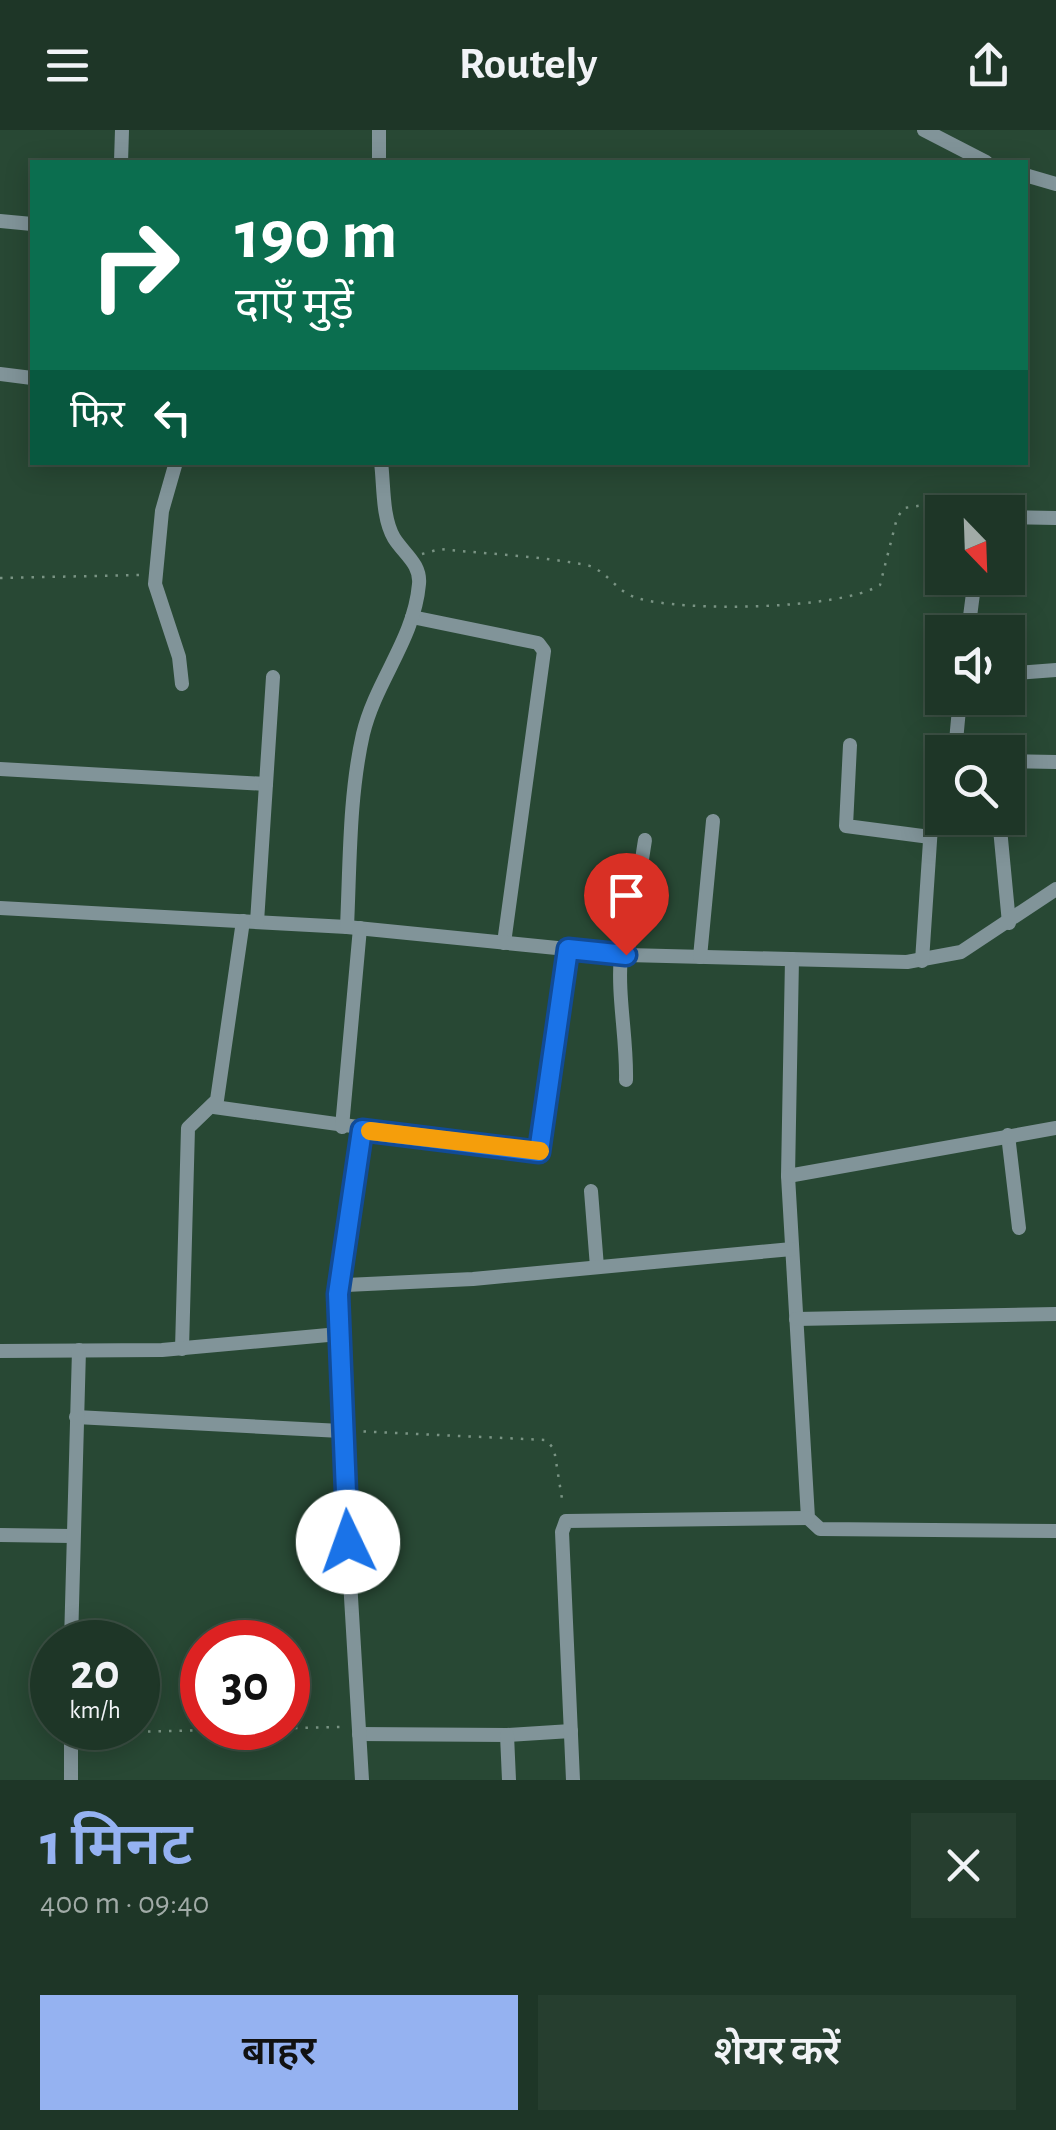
<!DOCTYPE html>
<html lang="hi">
<head>
<meta charset="utf-8">
<style>
	body { margin:0; font-family:"Alegreya Sans","Noto Sans Devanagari",sans-serif; background:#263e2f; color:#f1f3f6; height:100vh; display:flex; flex-direction:column; font-size:38px; white-space:nowrap }
	* { box-sizing:border-box; margin:0 }
	p { font-size:32px; color:#a1aba7 }
	.icon { flex:none; width:55px; height:55px; fill:none; stroke:currentColor; stroke-width:2; stroke-linecap:round; stroke-linejoin:round }
	.map { position:relative; height:1650px; overflow:hidden }
	.panel { display:flex; flex-direction:column; background:#1e3627; flex:1 }
	.panel>* { flex:none }
	.banner { position:absolute; left:30px; top:30px; width:998px; height:305px; border-radius:0px; box-shadow:0 5px 25px #0003,0 0 0 2px #3c5044; background:#0b6e4f; color:#fff; overflow:hidden }
	.needle { width:65px; rotate:157deg }
	.buttons { position:absolute; left:925px; top:365px; display:grid; gap:20px }
	.buttons a { display:grid; place-items:center; width:100px; height:100px; border-radius:0px; background:#1e3627; box-shadow:0 5px 25px #0003,0 0 0 2px #3c5044; font-size:50px }
	.speed { position:absolute; left:30px; top:1490px; display:flex; gap:20px; font-size:50px; font-weight:700; text-align:center }
	.speed>* { display:grid; place-content:center; width:130px; height:130px; border-radius:50%; background:#1e3627; box-shadow:0 5px 25px #0003,0 0 0 2px #3c5044; line-height:1 }
	.speed small { font-size:25px; font-weight:400 }
	.speed .limit { border:15px solid #d22; background:#fff; color:#111 }
	.pin { position:absolute; display:grid; place-items:center; width:85px; height:85px; color:#fff; margin:-102px -42px; border-radius:50% 50% 50% 0; rotate:-45deg; box-shadow:0 0 10px #0007 }
	.pin .icon { rotate:45deg }
	.me { position:absolute; width:110px; margin:-55px; rotate:357deg; stroke-linejoin:round; filter:drop-shadow(0 0 8px #0008) }
	.turn { display:flex; align-items:center; gap:35px; height:210px; padding:0 40px; font-size:45px }
	.turn .icon { width:130px; height:130px; stroke-width:2.5 }
	.turn b { display:block; font-size:70px; line-height:85px }
	.then { display:flex; align-items:center; height:95px; padding:0 40px; background:#0003; gap:20px; font-size:38px }
	.round { display:grid; place-items:center; flex:none; width:105px; height:105px; border-radius:0px; background:#263e2f }
	.head { display:flex; align-items:center; justify-content:space-between; height:170px; padding:0 40px }
	h1 { font-size:60px; font-weight:600; line-height:75px; color:#95b2f1 }
	.cta { display:flex; gap:20px; margin-top:auto; padding:20px 40px }
	.cta a { flex:1; height:115px; border-radius:0px; background:#95b2f1; color:#111; font-size:40px; font-weight:600; line-height:115px; text-align:center }
	.cta a+a { background:#263e2f; color:#f1f3f6 }
	header { display:flex; justify-content:space-between; align-items:center; height:130px; padding:0 40px; background:#1e3627; font-size:45px; font-weight:600 }
	.map>svg:first-child { display:block }
</style>
</head>
<body>
<header><svg class="icon" aria-label="menu" viewBox="0 0 24 24"><path d="M4 6h16M4 12h16M4 18h16"/></svg>Routely<svg class="icon" aria-label="share" viewBox="0 0 24 24"><path d="M12 15V3M7 8l5-5 5 5M5 13v7h14v-7"/></svg></header>
<div class="map">
<svg width="1056" height="1650" viewBox="0 0 1056 1650">
	<rect width="100%" height="100%" fill="#284834"/>
	<g fill="none" stroke-linecap="round" stroke-linejoin="round">
		<g stroke="#799383" stroke-width="2.5" stroke-dasharray="2.5 8" stroke-linecap="butt">
			<path d="M422,424L440,419C488,424 539,426 586,435C606,439 616,462 637,468C682,482 840,480 880,455L897,388L904,378L924,375L945,382"/>
			<path d="M0,448L139,445"/>
			<path d="M353,1301L546,1310L554,1319L563,1375"/>
			<path d="M85,1603L342,1597"/>
		</g>
		<g stroke="#819499" stroke-width="14">
			<path d="M924,0L986,32"/>
			<path d="M121,32L122,0"/>
			<path d="M379,32V0"/>
			<path d="M1025,45L1056,54"/>
			<path d="M0,91L32,94"/>
			<path d="M0,244L32,248"/>
			<path d="M176,332L162,381L155,454L179,527L182,554"/>
			<path d="M1008,387L1056,388"/>
			<path d="M412,487L538,513L544,521L504,813"/>
			<path d="M968,502L975,448"/>
			<path d="M1015,543L1056,540"/>
			<path d="M850,615L846,696L930,707"/>
			<path d="M955,622L960,568"/>
			<path d="M1008,631L1056,632"/>
			<path d="M0,639L266,654"/>
			<path d="M999,688L1009,793"/>
			<path d="M0,778L347,797L627,825L907,832L961,822L1056,759"/>
			<path d="M257,792L273,547"/>
			<path d="M347,797C350,733 349,666 363,604C376,550 414,510 419,454C421,434 404,424 394,408C382,388 384,355 381,332"/>
			<path d="M621,824C617,866 627,907 626,950"/>
			<path d="M627,825L645,710"/>
			<path d="M700,827L713,691"/>
			<path d="M792,829L788,1046L808,1388L820,1399L1056,1401"/>
			<path d="M922,831L935,636L942,628"/>
			<path d="M214,977L539,1022L568,819"/>
			<path d="M342,997L360,798"/>
			<path d="M1008,1005L1019,1098"/>
			<path d="M788,1046L1056,998"/>
			<path d="M591,1061L597,1137"/>
			<path d="M342,1156L363,1000"/>
			<path d="M796,1189L1056,1184"/>
			<path d="M182,1219L188,998L217,970L243,791"/>
			<path d="M0,1221L162,1220L339,1204"/>
			<path d="M76,1287L341,1301"/>
			<path d="M0,1405L72,1406"/>
			<path d="M71,1512L79,1220"/>
			<path d="M359,1604L507,1605L571,1601"/>
			<path d="M507,1605L509,1650"/>
			<path d="M71,1650V1598"/>
			<path d="M362,1650L341,1301L340,1159L346,1155L473,1149L792,1119"/>
			<path d="M573,1650L562,1402L566,1391L808,1388"/>
		</g>
	</g>
	<g fill="none" stroke-linecap="round" stroke-linejoin="round">
		<defs>
			<path id="route" d="M348,1412L338,1164L362,1000L539,1022L568,819L626,825"/>
		</defs>
		<use href="#route" stroke="#114b97" stroke-width="25"/>
		<use href="#route" stroke="#1a73e8" stroke-width="18"/>
		<path stroke="#f59e0b" stroke-width="18" d="M370,1001L540,1021"/>
	</g>
</svg>
<div class="buttons">
<a><svg class="needle" viewBox="-14 -14 28 28"><path d="M0-13l5 13h-10z" fill="#e53935"/><path d="M0 13l5-13h-10z" fill="#a1aba7"/></svg></a>
<a><svg class="icon" aria-label="sound" viewBox="0 0 24 24"><path d="M4 9h4l5-4v14l-5-4H4zM17 9q2 3 0 6"/></svg></a>
<a><svg class="icon" aria-label="search" viewBox="0 0 24 24"><circle cx="10" cy="10" r="6"/><path d="M15 15l6 6"/></svg></a>
</div>
<div class="speed"><div>20<small>km/h</small></div><div class="limit">30</div></div>
<div class="pin" style="left:626px;top:825px;background:#d93025"><svg class="icon" aria-label="arrive" viewBox="0 0 24 24"><path d="M6 21V4h12l-3 4 3 4H6"/></svg></div>
<svg class="me" style="left:348px;top:1412px" viewBox="-20 -20 40 40"><circle r="19" fill="#fff"/><path d="M0-13L10 11 0 6-10 11z" fill="#1a73e8"/></svg>
<div class="banner">
<div class="turn"><svg class="icon" aria-label="right" viewBox="0 0 24 24"><path d="M7 20v-9h11M14 6l5 5-5 5"/></svg><div><b>190 m</b>दाएँ मुड़ें</div></div>
<div class="then">फिर<svg class="icon" aria-label="left" viewBox="0 0 24 24"><path d="M17 20v-9H6M10 6l-5 5 5 5"/></svg></div>
</div>
</div>
<section class="panel">
<div class="head"><div><h1>1 मिनट</h1><p>400 m · 09:40</p></div><a class="round"><svg class="icon" aria-label="close" viewBox="0 0 24 24"><path d="M6 6l12 12M18 6L6 18"/></svg></a></div>
<div class="cta"><a>बाहर</a><a>शेयर करें</a></div>
</section>
</body>
</html>
